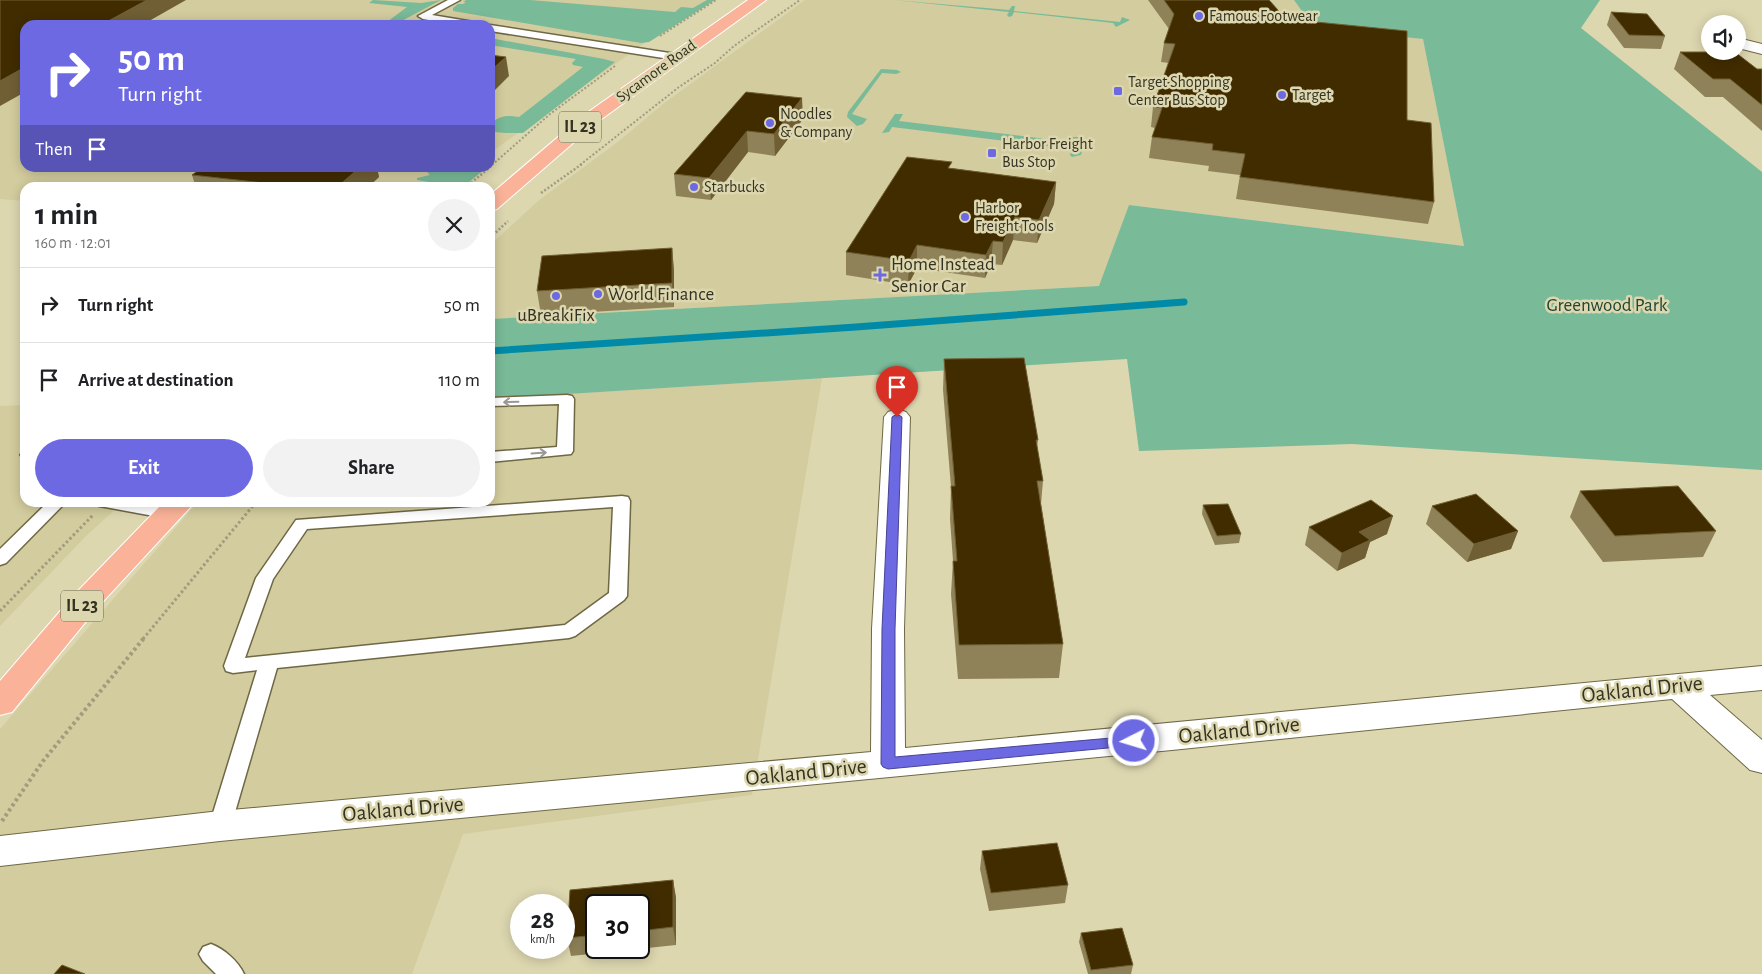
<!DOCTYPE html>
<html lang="en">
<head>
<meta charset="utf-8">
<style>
	body { margin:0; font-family:"Alegreya Sans",sans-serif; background:#f2f2f2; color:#202124; height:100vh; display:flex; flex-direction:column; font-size:19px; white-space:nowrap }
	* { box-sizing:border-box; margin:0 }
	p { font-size:16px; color:#757577 }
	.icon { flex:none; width:28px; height:28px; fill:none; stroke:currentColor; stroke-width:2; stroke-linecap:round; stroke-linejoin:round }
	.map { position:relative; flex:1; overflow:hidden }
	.panel { position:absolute; left:20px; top:182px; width:475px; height:325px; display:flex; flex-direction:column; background:#fff; border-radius:15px; box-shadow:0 2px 12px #0003 }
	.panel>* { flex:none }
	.banner { position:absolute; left:20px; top:20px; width:475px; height:152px; border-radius:15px; box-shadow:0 2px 12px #0003; background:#6d69e3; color:#fff; overflow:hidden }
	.fabs { position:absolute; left:1701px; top:15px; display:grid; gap:10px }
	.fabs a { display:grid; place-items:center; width:45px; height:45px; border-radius:50%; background:#fff; box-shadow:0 2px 12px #0003; font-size:25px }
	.speed { position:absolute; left:510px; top:894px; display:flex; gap:10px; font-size:25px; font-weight:700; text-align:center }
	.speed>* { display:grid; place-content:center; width:65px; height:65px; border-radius:50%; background:#fff; box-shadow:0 2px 12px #0003; line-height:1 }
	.speed small { font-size:12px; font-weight:400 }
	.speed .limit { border:2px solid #111; border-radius:8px; background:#fff; color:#111 }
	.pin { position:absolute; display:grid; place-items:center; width:42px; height:42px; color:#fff; margin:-51px -21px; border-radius:50% 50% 50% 0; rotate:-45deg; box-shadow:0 0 5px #0007 }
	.pin .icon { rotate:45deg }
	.me { position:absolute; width:55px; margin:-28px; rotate:265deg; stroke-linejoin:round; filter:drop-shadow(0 0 4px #0008) }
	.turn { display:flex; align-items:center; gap:18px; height:105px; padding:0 15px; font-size:22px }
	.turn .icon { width:65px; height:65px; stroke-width:2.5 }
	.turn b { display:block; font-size:35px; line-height:42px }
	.then { display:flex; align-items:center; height:48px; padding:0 15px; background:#0003; gap:10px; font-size:19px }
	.round { display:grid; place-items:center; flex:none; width:52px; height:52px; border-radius:26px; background:#f2f2f2 }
	.head { display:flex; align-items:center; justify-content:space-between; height:85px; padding:0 15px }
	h1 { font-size:30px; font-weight:600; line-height:38px }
	.cta { display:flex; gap:10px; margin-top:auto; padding:10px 15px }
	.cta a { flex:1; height:58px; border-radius:30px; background:#6d69e3; color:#fff; font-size:20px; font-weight:600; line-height:58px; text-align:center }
	.cta a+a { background:#f2f2f2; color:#202124 }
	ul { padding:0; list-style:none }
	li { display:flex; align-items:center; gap:15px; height:75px; padding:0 15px; border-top:1px solid #e0e0e0 }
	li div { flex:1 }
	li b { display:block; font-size:19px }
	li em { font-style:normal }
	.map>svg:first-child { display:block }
</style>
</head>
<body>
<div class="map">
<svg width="1762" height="974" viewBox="0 0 1762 974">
	<rect width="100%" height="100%" fill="#ddd7b0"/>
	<g fill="#d3cc9e">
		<path d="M0,0H714L656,35L490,153V25H25V168H471L445,187L25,188V201L0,199Z"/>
		<path d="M805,0H1294L1314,28L1423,39L1464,246L1129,205L1100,286L490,319V245L538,201L619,141L663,104Z"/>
		<path d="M822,378L752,795L463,834L412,974H0V729L197,503L490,502V399Z"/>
		<path d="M25,405V502L122,503L85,537L0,626V406Z"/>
	</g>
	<g fill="#79ba98">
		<path d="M373,0L421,3L441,0L394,25H383L407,7L369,3Z"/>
		<path d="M466,0H530L675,12L681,7L693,8L707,0H715L649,42L641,43L453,11V8L458,4H463L466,2H463Z"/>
		<path d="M894,0L1009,10L1012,6H1015L1014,11L1120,22L1122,17L1130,20L1116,27L1113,23L1014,12L1012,16L1009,17L1007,15L1009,12Z"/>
		<path d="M1294,0H1600L1581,28L1762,172V470L1352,444L1139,451L1127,359L490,399V319L1099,286L1129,205L1464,246L1423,39L1314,28Z"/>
		<path d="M490,38L604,59L615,62L523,133H505L495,132L490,128V124C501,115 506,115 519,117L583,67L573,65L572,63L576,59L490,45Z"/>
		<path d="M881,69L897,70L901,72L896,74L882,73L852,114L867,119L863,124L857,126L847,117L848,112Z"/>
		<path d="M895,114H903L899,121L1070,142L1073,137H1082L1084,141L1081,155L1072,157L1070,155L1072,149L892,127L889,132L882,133Z"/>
		<path d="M423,168H486L462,188L423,187L429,182L417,180V178L430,175Z"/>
	</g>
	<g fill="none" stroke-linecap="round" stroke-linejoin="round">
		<path stroke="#008aa8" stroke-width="7" d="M490,351L856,327L1184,302"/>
		<defs>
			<g id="service">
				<path d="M448,0H460L432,15L474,22L479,25H458L423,19L418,16Z"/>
				<path d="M490,25L676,54L681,57L676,60L490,31Z"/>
				<path d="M567,395L572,396L574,399L573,451L571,454L490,462V452L557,447L559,404L490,406V398Z"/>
				<path d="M622,496L628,497L630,501L627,596L624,600L575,636L569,638L277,668L231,826L228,832L220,835L212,832L209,826L257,670L233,673L226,671L224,666L256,578L296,520ZM613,507L609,593L565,625L245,658L273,579L307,529Z"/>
				<path d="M48,502H66L6,563L0,565V549Z"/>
				<path d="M97,502H136L176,510L178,514L176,518L170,519L105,507L99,506Z"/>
				<path d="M211,944C224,949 238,961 244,974H216L203,961L199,954L203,947Z"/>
			</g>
			<g id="minor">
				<path d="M1738,38L1762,44V54L1738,48Z"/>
				<path d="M897,409L906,412L910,417L904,629L905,748L1762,666V690L1710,695L1762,740V773L1750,770L1672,699L1172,750L220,841L0,866V836L220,811L871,752L872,629L884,417L888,412Z"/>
			</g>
			<g id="primary">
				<path d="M748,0H766L596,123L497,209L490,211V195L584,115Z"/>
				<path d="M164,502H195L97,608L12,712L0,715V681L75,594Z"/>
			</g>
		</defs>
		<use href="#service" stroke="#6e6845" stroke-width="3"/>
		<use href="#minor" stroke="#6e6845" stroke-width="2"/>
		<use href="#primary" stroke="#fff" stroke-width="2"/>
		<g stroke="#a09c7d" stroke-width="2" stroke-dasharray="2 2" stroke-linecap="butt">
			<path d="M660,36L716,0"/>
			<path d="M492,165L550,114L615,66"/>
			<path d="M580,165L679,87L715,63L734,46L800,0"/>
		</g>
		<g stroke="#a09c7d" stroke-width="2.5" stroke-dasharray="2 2" stroke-linecap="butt">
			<path d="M490,167L493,164"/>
			<path d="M465,188L489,168"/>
			<path d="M541,193L582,164"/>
			<path d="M490,238L508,221"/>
		</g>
		<g stroke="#a09c7d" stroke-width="3" stroke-dasharray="2.5 2.5" stroke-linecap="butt">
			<path d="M0,611L93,515"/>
			<path d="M143,639L256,502"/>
		</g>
		<path stroke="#a09c7d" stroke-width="4" stroke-dasharray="3 3" stroke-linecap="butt" d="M2,821L43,761L144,638"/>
		<use href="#service" fill="#fff" fill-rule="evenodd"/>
		<use href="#minor" fill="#fff" fill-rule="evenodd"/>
		<use href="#primary" fill="#fab399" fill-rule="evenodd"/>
	</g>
	<g fill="#8f8258" fill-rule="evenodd">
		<path d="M1148,0H1269L1286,19L1407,120L1434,202L1428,224L1236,199L1240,175L1208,171L1209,166L1149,158L1152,137L1155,128L1151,127L1153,107L1169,63L1161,62L1164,43L1169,29Z"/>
		<path d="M1611,12L1665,36L1661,49L1624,48L1607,25Z"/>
		<path d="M1680,52L1757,69H1762V131L1723,97H1705L1674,69Z"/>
		<path d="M746,92L803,119L775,156L748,152L711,200L676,196L674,174Z"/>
		<path d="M202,168H377L379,177L367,188H196L192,175Z"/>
		<path d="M951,168L1056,182L1054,204L1037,243L1013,240L1002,265L991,264L985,278L917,268L908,285L846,275V252Z"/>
		<path d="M672,248L674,271V307L541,315L537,291Z"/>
		<path d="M944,359L1038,440L1037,447L1043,481L1041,504L1063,644L1059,678L958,679L951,594L953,561L950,519L951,487L943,390Z"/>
		<path d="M25,448V467L19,455Z"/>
		<path d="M1580,491L1716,531L1703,557L1603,562L1570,517Z"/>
		<path d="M1203,505L1241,534L1239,543L1215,545L1202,514Z"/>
		<path d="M1432,506L1518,531L1511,549L1467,562L1426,524Z"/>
		<path d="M1309,527L1387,534L1370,542L1365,558L1337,571L1305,545Z"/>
		<path d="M982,851L1068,885L1065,903L989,911L980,869Z"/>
		<path d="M673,880L676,898V945L571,956L567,938L570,890ZM596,905H639V948H596Z"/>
		<path d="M1081,933L1133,965L1131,974H1088L1079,942Z"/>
	</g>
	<g fill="#705f35">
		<path d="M147,0H186L142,25H101Z"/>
		<path d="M506,57L509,76L490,95V71Z"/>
		<path d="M25,67V92L0,106V81Z"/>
		<path d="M802,98L803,119L775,156L774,134Z"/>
		<path d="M747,131L748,152L711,200L709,178Z"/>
		<path d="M359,168H377L379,177L367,188H336Z"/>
		<path d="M1056,182L1054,204L1037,243L1039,220Z"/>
		<path d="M1015,217L1013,240L1002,265L1003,242Z"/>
		<path d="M993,241L991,264L985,278L986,255Z"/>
		<path d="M917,245V268L908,285L909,261Z"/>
		<path d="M672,248L674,271V307L672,283Z"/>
		<path d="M1393,516L1387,534L1370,542L1365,558L1337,571L1342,553L1359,532Z"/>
		<path d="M1518,531L1511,549L1467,562L1474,544Z"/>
		<path d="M673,880L676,898V945L673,927Z"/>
	</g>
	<g fill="#412c00" stroke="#705f35">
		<path d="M0,0H147L101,25H25V67L0,81Z"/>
		<path d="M1164,0H1269L1286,19L1407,31V120L1431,123L1434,202L1240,177L1245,154L1212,150L1213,144L1152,137L1162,108L1153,107L1175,44L1164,43L1174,14Z"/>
		<path d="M1611,12L1647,14L1665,36L1629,35Z"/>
		<path d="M1680,52H1735L1757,69H1762V105L1730,79H1713Z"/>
		<path d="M490,55L506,57L490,71Z"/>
		<path d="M746,92L802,98L774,134L747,131L709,178L674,174Z"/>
		<path d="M907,157L952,162L948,168L1056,182L1039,220L1015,217L1003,242L993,241L986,255L917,245L909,261L846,252Z"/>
		<path d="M202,168H359L336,188H309L192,175Z"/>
		<path d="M672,248V283L537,291L542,256Z"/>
		<path d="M1024,358L1038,440H1036L1043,481H1037L1063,644L959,645L953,561H957L951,486H955L944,359Z"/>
		<path d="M25,448V455H19Z"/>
		<path d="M1678,486L1716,531L1615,536L1580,491Z"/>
		<path d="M1476,494L1518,531L1474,544L1432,506Z"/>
		<path d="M1371,500L1393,516L1359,532L1370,540L1342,553L1309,527Z"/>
		<path d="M1228,504L1241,534L1217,536L1203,505Z"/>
		<path d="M1057,843L1068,885L991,893L982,851Z"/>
		<path d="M673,880V927L639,931V905H596V935L567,938L570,890Z"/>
		<path d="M1122,928L1133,965L1091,970L1081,933Z"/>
		<path d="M62,965L85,974H54Z"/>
	</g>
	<defs><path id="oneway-shaft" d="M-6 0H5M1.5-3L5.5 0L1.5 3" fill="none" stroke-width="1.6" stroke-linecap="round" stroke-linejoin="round" transform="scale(1.25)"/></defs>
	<g stroke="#9a9890">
		<use href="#oneway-shaft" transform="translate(511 402) rotate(178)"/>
		<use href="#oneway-shaft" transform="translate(539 453) rotate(-4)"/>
	</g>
	<path fill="#6d69e3" stroke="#474494" d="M897,414L902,417L895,629V757L1134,736L1139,737L1141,741L1139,745L888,769L883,767L881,764L882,629L892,417Z"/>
	<g fill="#6d69e3" stroke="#ddd7b0" stroke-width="2">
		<circle cx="1199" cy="16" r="5"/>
		<rect x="1113" y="86" width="10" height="10" rx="2.5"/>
		<circle cx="1282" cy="95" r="5"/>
		<circle cx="770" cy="123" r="5"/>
		<rect x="987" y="148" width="10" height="10" rx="2.5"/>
		<circle cx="694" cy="187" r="5"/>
		<circle cx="965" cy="217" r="5"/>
		<path d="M877.5 267.5h5v5h5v5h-5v5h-5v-5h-5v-5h5z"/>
		<circle cx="598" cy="294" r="5"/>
		<circle cx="556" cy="296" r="5"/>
	</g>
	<g text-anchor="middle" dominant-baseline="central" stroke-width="5" stroke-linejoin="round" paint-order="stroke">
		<g font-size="16" fill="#343222" stroke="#ddd7b0" text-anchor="start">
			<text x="1209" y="16">Famous Footwear</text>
			<text x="1128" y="82">Target Shopping<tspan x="1128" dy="18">Center Bus Stop</tspan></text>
			<text x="1292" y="95">Target</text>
			<text x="780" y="114">Noodles<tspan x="780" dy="18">&amp; Company</tspan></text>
			<text x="1002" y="144">Harbor Freight<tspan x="1002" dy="18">Bus Stop</tspan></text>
			<text x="704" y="187">Starbucks</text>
			<text x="975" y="208">Harbor<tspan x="975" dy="18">Freight Tools</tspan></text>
		</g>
		<g font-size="16" fill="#343222" stroke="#ddd7b0">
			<text transform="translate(656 71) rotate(-36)">Sycamore Road</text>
		</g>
		<g fill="#ddd7b0" stroke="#67644d" stroke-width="1">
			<rect x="559" y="111.5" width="42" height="31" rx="4"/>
			<rect x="61" y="590.5" width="42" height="31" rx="4"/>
		</g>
		<g font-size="18" font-weight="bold" fill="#343222">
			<text x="580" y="127">IL 23</text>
			<text x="82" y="606">IL 23</text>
		</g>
		<g font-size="19" fill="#343222" stroke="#ddd7b0" text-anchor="start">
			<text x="891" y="264">Home Instead<tspan x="891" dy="22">Senior Car</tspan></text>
			<text x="608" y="294">World Finance</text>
			<text x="556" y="315" text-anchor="middle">uBreakiFix</text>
		</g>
		<g font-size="19" fill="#204634" stroke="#ddd7b0">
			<text x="1607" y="305">Greenwood Park</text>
		</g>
		<g font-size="22" fill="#343222" stroke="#ddd7b0">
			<text transform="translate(1642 689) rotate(-6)">Oakland Drive</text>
			<text transform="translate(1239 730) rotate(-6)">Oakland Drive</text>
			<text transform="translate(806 772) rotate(-6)">Oakland Drive</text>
			<text transform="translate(403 809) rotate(-5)">Oakland Drive</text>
		</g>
	</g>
</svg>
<div class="fabs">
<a><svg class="icon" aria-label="sound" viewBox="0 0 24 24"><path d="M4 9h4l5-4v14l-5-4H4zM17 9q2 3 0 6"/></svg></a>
</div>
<div class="speed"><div>28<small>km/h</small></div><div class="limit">30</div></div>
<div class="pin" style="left:897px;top:417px;background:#d93025"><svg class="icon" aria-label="arrive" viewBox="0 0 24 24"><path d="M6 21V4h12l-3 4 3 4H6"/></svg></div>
<svg class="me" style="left:1134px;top:741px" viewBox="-20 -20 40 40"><circle r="17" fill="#6d69e3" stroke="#fff" stroke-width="3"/><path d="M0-11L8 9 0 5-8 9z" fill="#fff"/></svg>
<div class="banner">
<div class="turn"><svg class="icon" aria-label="right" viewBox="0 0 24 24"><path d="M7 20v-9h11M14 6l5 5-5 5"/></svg><div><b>50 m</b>Turn right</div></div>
<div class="then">Then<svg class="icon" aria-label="arrive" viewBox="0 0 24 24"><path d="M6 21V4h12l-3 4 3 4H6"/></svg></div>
</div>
<section class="panel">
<div class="head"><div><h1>1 min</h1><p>160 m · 12:01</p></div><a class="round"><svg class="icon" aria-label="close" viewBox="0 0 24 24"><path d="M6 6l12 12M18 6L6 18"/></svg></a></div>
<ul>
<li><svg class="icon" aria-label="right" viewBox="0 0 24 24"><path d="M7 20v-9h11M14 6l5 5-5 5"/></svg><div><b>Turn right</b></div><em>50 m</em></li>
<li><svg class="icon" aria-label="arrive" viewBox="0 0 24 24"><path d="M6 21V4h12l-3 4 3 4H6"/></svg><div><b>Arrive at destination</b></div><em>110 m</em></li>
</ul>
<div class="cta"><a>Exit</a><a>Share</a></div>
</section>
</div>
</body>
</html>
